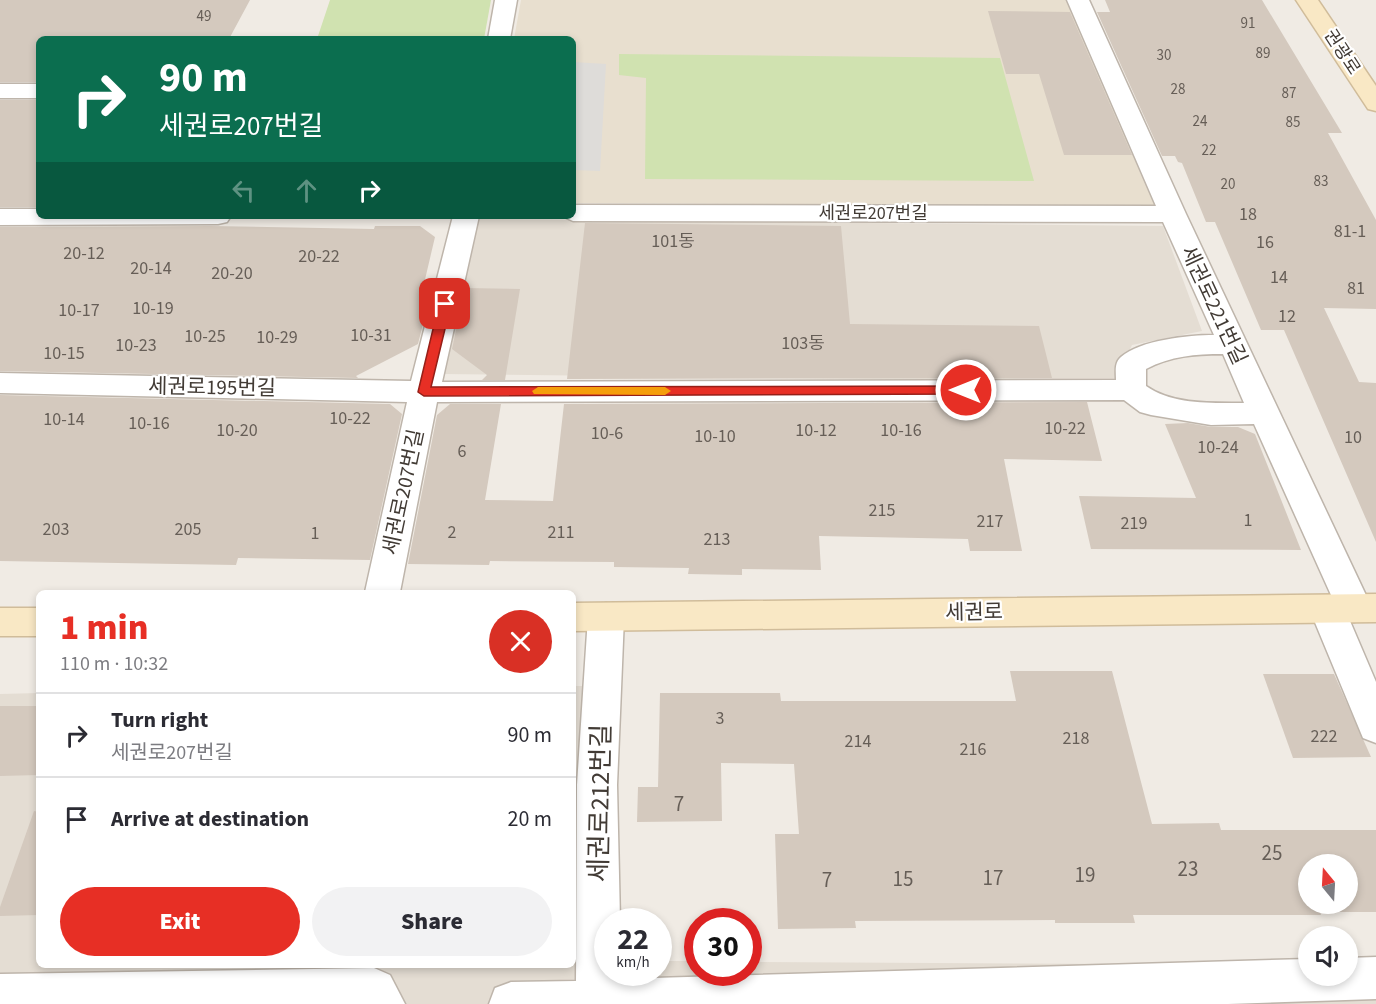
<!DOCTYPE html>
<html lang="en">
<head>
<meta charset="utf-8">
<style>
	body { margin:0; font-family:"Source Sans 3","Noto Sans KR",sans-serif; background:#f2f2f3; color:#2b2b33; height:100vh; display:flex; flex-direction:column; font-size:22px; white-space:nowrap }
	* { box-sizing:border-box; margin:0 }
	p { font-size:20px; color:#7c7c81 }
	.icon { flex:none; width:33px; height:33px; fill:none; stroke:currentColor; stroke-width:2; stroke-linecap:round; stroke-linejoin:round }
	.map { position:relative; flex:1; overflow:hidden }
	.panel { position:absolute; left:36px; top:590px; width:540px; height:378px; display:flex; flex-direction:column; background:#fff; border-radius:9px; box-shadow:0 3px 9px #0003 }
	.panel>* { flex:none }
	.hud { position:absolute; left:36px; top:36px; width:540px; height:183px; border-radius:9px; box-shadow:0 3px 9px #0003; background:#0b6e4f; color:#fff; overflow:hidden }
	.needle { width:39px; rotate:342deg }
	.buttons { position:absolute; left:1298px; top:854px; display:grid; gap:12px }
	.buttons a { display:grid; place-items:center; width:60px; height:60px; border-radius:50%; background:#fff; box-shadow:0 3px 9px #0003; font-size:30px }
	.speed { position:absolute; left:594px; top:908px; display:flex; gap:12px; font-size:30px; font-weight:700; text-align:center }
	.speed>* { display:grid; place-content:center; width:78px; height:78px; border-radius:50%; background:#fff; box-shadow:0 3px 9px #0003; line-height:1 }
	.speed small { font-size:15px; font-weight:400 }
	.speed .limit { border:9px solid #d22; background:#fff; color:#111 }
	.pin { position:absolute; display:grid; place-items:center; width:51px; height:51px; color:#fff; margin:-26px; border-radius:12px; box-shadow:0 3px 9px #0006 }
	.me { position:absolute; width:66px; margin:-33px; rotate:270deg; stroke-linejoin:round; filter:drop-shadow(0 0 4px #0008) }
	.turn { display:flex; align-items:center; gap:21px; height:126px; padding:0 24px; font-size:27px }
	.turn .icon { width:78px; height:78px; stroke-width:2.5 }
	.turn b { display:block; font-size:42px; line-height:51px }
	.lanes { display:flex; align-items:center; height:57px; padding:0 24px; background:#0003; justify-content:center; gap:30px; direction:ltr }
	.lanes .off { opacity:.35 }
	.round { display:grid; place-items:center; flex:none; width:63px; height:63px; border-radius:32px; background:#f2f2f3 }
	.headline { display:flex; align-items:center; justify-content:space-between; height:102px; padding:0 24px }
	h1 { font-size:36px; font-weight:800; line-height:45px; color:#e72f25 }
	.button { display:flex; gap:12px; margin-top:auto; padding:12px 24px }
	.button a { flex:1; height:69px; border-radius:36px; background:#e72f25; color:#fff; font-size:24px; font-weight:800; line-height:69px; text-align:center }
	.button a+a { background:#f2f2f3; color:#2b2b33 }
	ul { padding:0; list-style:none }
	li { display:flex; align-items:center; gap:18px; height:84px; padding:0 24px; border-top:2px solid #e1e1e2 }
	li div { flex:1 }
	li b { display:block; font-size:22px }
	li em { font-style:normal }
	.map>svg:first-child { display:block }
</style>
</head>
<body>
<div class="map">
<svg width="1376" height="1004" viewBox="0 0 1376 1004">
	<rect width="100%" height="100%" fill="#f0ebe4"/>
	<g fill="#e4ddd3">
		<path d="M477,219L1163,226L1202,331L1132,345L1114,382L443,374Z"/>
		<path d="M573,686H602L608,972H658L659,961H697L698,972H748L749,962L1308,965V975H1347L1376,965V1004H0V694L39,693V964H573Z"/>
	</g>
	<path fill="#e8dfcf" d="M521,0H1069L1163,206L573,203V39H514Z"/>
	<g fill="#d0e2b0">
		<path d="M330,0H491L484,39H317Z"/>
		<path d="M619,54L1000,58L1034,181L645,179L646,78L619,75Z"/>
	</g>
	<path fill="#dedcd9" d="M573,62L606,64L600,171L573,170Z"/>
	<g fill="#d4c9be" fill-rule="evenodd">
		<path d="M0,0H250L229,39H39V82H0Z"/>
		<path d="M1105,0H1262L1342,133H1328L1376,220V309L1324,308L1359,382L1376,383V542L1284,330H1261L1215,222H1206L1182,163L1178,162L1175,156H1162L1097,12H1110Z"/>
		<path d="M988,11L1070,12L1132,155H1064L1039,74H1006Z"/>
		<rect x="0" y="100" width="39" height="107"/>
		<path d="M585,223L841,226L850,324L1039,326L1052,378L567,379Z"/>
		<path d="M210,226L374,229L375,226H420L435,237L423,288H432L418,344L356,376L358,378L0,371V227Z"/>
		<path d="M465,288L520,289L505,380H482L487,375L452,349Z"/>
		<path d="M0,395L390,404L402,414L370,560L238,558L236,565L0,561Z"/>
		<path d="M1087,402L1102,461L1004,459L1022,551H970L968,539L819,536L821,570L742,569V575L688,574L689,568L614,567V562L490,561L489,565L408,564L437,415L450,404H501L485,500L553,501L564,404Z"/>
		<path d="M1188,423L1211,427H1238L1255,434L1301,550L1091,549L1079,496L1196,498L1165,424Z"/>
		<path d="M1010,671H1112L1152,824L1219,823L1221,830H1376V912H1320L1321,915H1133L1135,923H1055V920L855,921L856,928L778,929L775,834H799L794,764L721,763L722,821L637,822L638,787H658L660,693H780L781,701H1016ZM1308,864H1347V903H1308Z"/>
		<path d="M1263,674H1334L1371,757L1293,758Z"/>
		<path d="M0,706H39V775L0,776Z"/>
		<path d="M34,811L39,812V915L0,916V907Z"/>
	</g>
	<g fill="none" stroke-linecap="round" stroke-linejoin="round">
		<defs>
			<g id="street">
				<path d="M495,0H517L510,39H488Z"/>
				<path d="M1067,0H1089L1186,214L1372,608L1367,618L1354,622L1350,621L1376,682V743L1363,738L1309,608L1314,598L1331,595L1254,424L1211,425L1151,415L1140,412L1124,400L437,402L400,592H365L407,402L0,393V373L411,381L453,216H479L442,382L1116,380C1116,372 1114,363 1121,357C1140,340 1189,335 1214,335L1163,222L573,221L562,216H573V205L1156,206ZM1223,354L1244,403C1212,403 1173,405 1146,386V369C1171,356 1195,354 1223,354Z"/>
				<rect x="0" y="84" width="39" height="14"/>
				<path d="M0,209H39V216H231L227,222L218,224L0,225Z"/>
				<path d="M606,603L619,607L624,617L617,785L620,921H608V972H620V979L1308,959V975H1347V958L1376,957V999L1228,1004H489L495,988L511,982L576,981L577,785L588,617L593,607Z"/>
				<path d="M374,968L390,975L405,1004H0V974Z"/>
			</g>
			<g id="secondary">
				<path d="M1296,0H1318L1376,86V111L1368,109Z"/>
				<path d="M1376,594V622L573,631V603Z"/>
				<rect x="0" y="608" width="39" height="28"/>
			</g>
		</defs>
		<use href="#street" stroke="#beb5ab" stroke-width="3"/>
		<use href="#secondary" stroke="#d0bc9a" stroke-width="3"/>
		<use href="#street" fill="#fff" fill-rule="evenodd"/>
		<use href="#secondary" fill="#f9e8c5" fill-rule="evenodd"/>
	</g>
	<path fill="#e72f25" stroke="#961f18" stroke-width="1.5" d="M445,300L451,304L431,387L966,386L973,390L966,394L424,396L418,392L439,304Z"/>
	<path fill="#f59e0b" d="M538,387H665L671,391L665,395L534,394L532,391Z"/>
	<g text-anchor="middle" dominant-baseline="central" stroke-width="4.5" stroke-linejoin="round" paint-order="stroke">
		<g font-size="15" fill="#665e57">
			<text x="204" y="16">49</text>
			<text x="1248" y="23">91</text>
			<text x="1263" y="53">89</text>
			<text x="1164" y="55">30</text>
			<text x="1178" y="89">28</text>
			<text x="1289" y="93">87</text>
			<text x="1200" y="121">24</text>
			<text x="1293" y="122">85</text>
			<text x="1209" y="150">22</text>
			<text x="1321" y="181">83</text>
			<text x="1228" y="184">20</text>
		</g>
		<g font-size="18" fill="#423b35" stroke="#fff">
			<text transform="translate(1342 52) rotate(57)">권광로</text>
			<text x="873" y="213">세권로207번길</text>
		</g>
		<g font-size="18" fill="#665e57">
			<text x="1248" y="214">18</text>
			<text x="1350" y="231">81-1</text>
			<text x="673" y="241">101동</text>
			<text x="1265" y="242">16</text>
			<text x="84" y="253">20-12</text>
			<text x="319" y="256">20-22</text>
			<text x="151" y="268">20-14</text>
			<text x="232" y="273">20-20</text>
			<text x="1279" y="277">14</text>
			<text x="1356" y="288">81</text>
			<text x="153" y="308">10-19</text>
			<text x="79" y="310">10-17</text>
			<text x="1287" y="316">12</text>
			<text x="371" y="335">10-31</text>
			<text x="205" y="336">10-25</text>
			<text x="277" y="337">10-29</text>
			<text x="803" y="343">103동</text>
			<text x="136" y="345">10-23</text>
			<text x="64" y="353">10-15</text>
			<text x="350" y="418">10-22</text>
			<text x="64" y="419">10-14</text>
			<text x="149" y="423">10-16</text>
			<text x="1065" y="428">10-22</text>
			<text x="237" y="430">10-20</text>
			<text x="816" y="430">10-12</text>
			<text x="901" y="430">10-16</text>
			<text x="607" y="433">10-6</text>
			<text x="715" y="436">10-10</text>
			<text x="1353" y="437">10</text>
			<text x="1218" y="447">10-24</text>
			<text x="462" y="451">6</text>
			<text x="882" y="510">215</text>
			<text x="1248" y="520">1</text>
			<text x="990" y="521">217</text>
			<text x="1134" y="523">219</text>
			<text x="56" y="529">203</text>
			<text x="188" y="529">205</text>
			<text x="452" y="532">2</text>
			<text x="561" y="532">211</text>
			<text x="315" y="533">1</text>
			<text x="717" y="539">213</text>
			<text x="720" y="718">3</text>
			<text x="1324" y="736">222</text>
			<text x="1076" y="738">218</text>
			<text x="858" y="741">214</text>
			<text x="973" y="749">216</text>
		</g>
		<g font-size="21" fill="#423b35" stroke="#fff">
			<text transform="translate(1214 305) rotate(65)">세권로221번길</text>
			<text transform="translate(212 387) rotate(1)">세권로195번길</text>
			<text transform="translate(403 492) rotate(-78)">세권로207번길</text>
			<text transform="translate(974 612) rotate(-1)">세권로</text>
		</g>
		<g font-size="21" fill="#665e57">
			<text x="679" y="804">7</text>
			<text x="1272" y="853">25</text>
			<text x="1188" y="869">23</text>
			<text x="1085" y="875">19</text>
			<text x="993" y="878">17</text>
			<text x="903" y="879">15</text>
			<text x="827" y="880">7</text>
		</g>
		<g font-size="26" fill="#423b35" stroke="#fff">
			<text transform="translate(600 803) rotate(-89)">세권로212번길</text>
		</g>
	</g>
</svg>
<div class="buttons">
<a><svg class="needle" viewBox="-14 -14 28 28"><path d="M0-13l5 13h-10z" fill="#e53935"/><path d="M0 13l5-13h-10z" fill="#7c7c81"/></svg></a>
<a><svg class="icon" aria-label="sound" viewBox="0 0 24 24"><path d="M4 9h4l5-4v14l-5-4H4zM17 9q2 3 0 6"/></svg></a>
</div>
<div class="speed"><div>22<small>km/h</small></div><div class="limit">30</div></div>
<div class="pin" style="left:445px;top:304px;background:#d93025"><svg class="icon" aria-label="arrive" viewBox="0 0 24 24"><path d="M6 21V4h12l-3 4 3 4H6"/></svg></div>
<svg class="me" style="left:966px;top:390px" viewBox="-20 -20 40 40"><circle r="17" fill="#e72f25" stroke="#fff" stroke-width="3"/><path d="M0-11L8 9 0 5-8 9z" fill="#fff"/></svg>
<div class="hud">
<div class="turn"><svg class="icon" aria-label="right" viewBox="0 0 24 24"><path d="M7 20v-9h11M14 6l5 5-5 5"/></svg><div><b>90 m</b>세권로207번길</div></div>
<div class="lanes"><svg class="icon off" aria-label="left" viewBox="0 0 24 24"><path d="M17 20v-9H6M10 6l-5 5 5 5"/></svg><svg class="icon off" aria-label="ahead" viewBox="0 0 24 24"><path d="M12 20V5M6 11l6-6 6 6"/></svg><svg class="icon" aria-label="right" viewBox="0 0 24 24"><path d="M7 20v-9h11M14 6l5 5-5 5"/></svg></div>
</div>
<section class="panel">
<div class="headline"><div><h1>1 min</h1><p>110 m · 10:32</p></div><a class="round" style="background:#d93025;color:#fff"><svg class="icon" aria-label="close" viewBox="0 0 24 24"><path d="M6 6l12 12M18 6L6 18"/></svg></a></div>
<ul>
<li><svg class="icon" aria-label="right" viewBox="0 0 24 24"><path d="M7 20v-9h11M14 6l5 5-5 5"/></svg><div><b>Turn right</b><p>세권로207번길</p></div><em>90 m</em></li>
<li><svg class="icon" aria-label="arrive" viewBox="0 0 24 24"><path d="M6 21V4h12l-3 4 3 4H6"/></svg><div><b>Arrive at destination</b></div><em>20 m</em></li>
</ul>
<div class="button"><a>Exit</a><a>Share</a></div>
</section>
</div>
</body>
</html>
